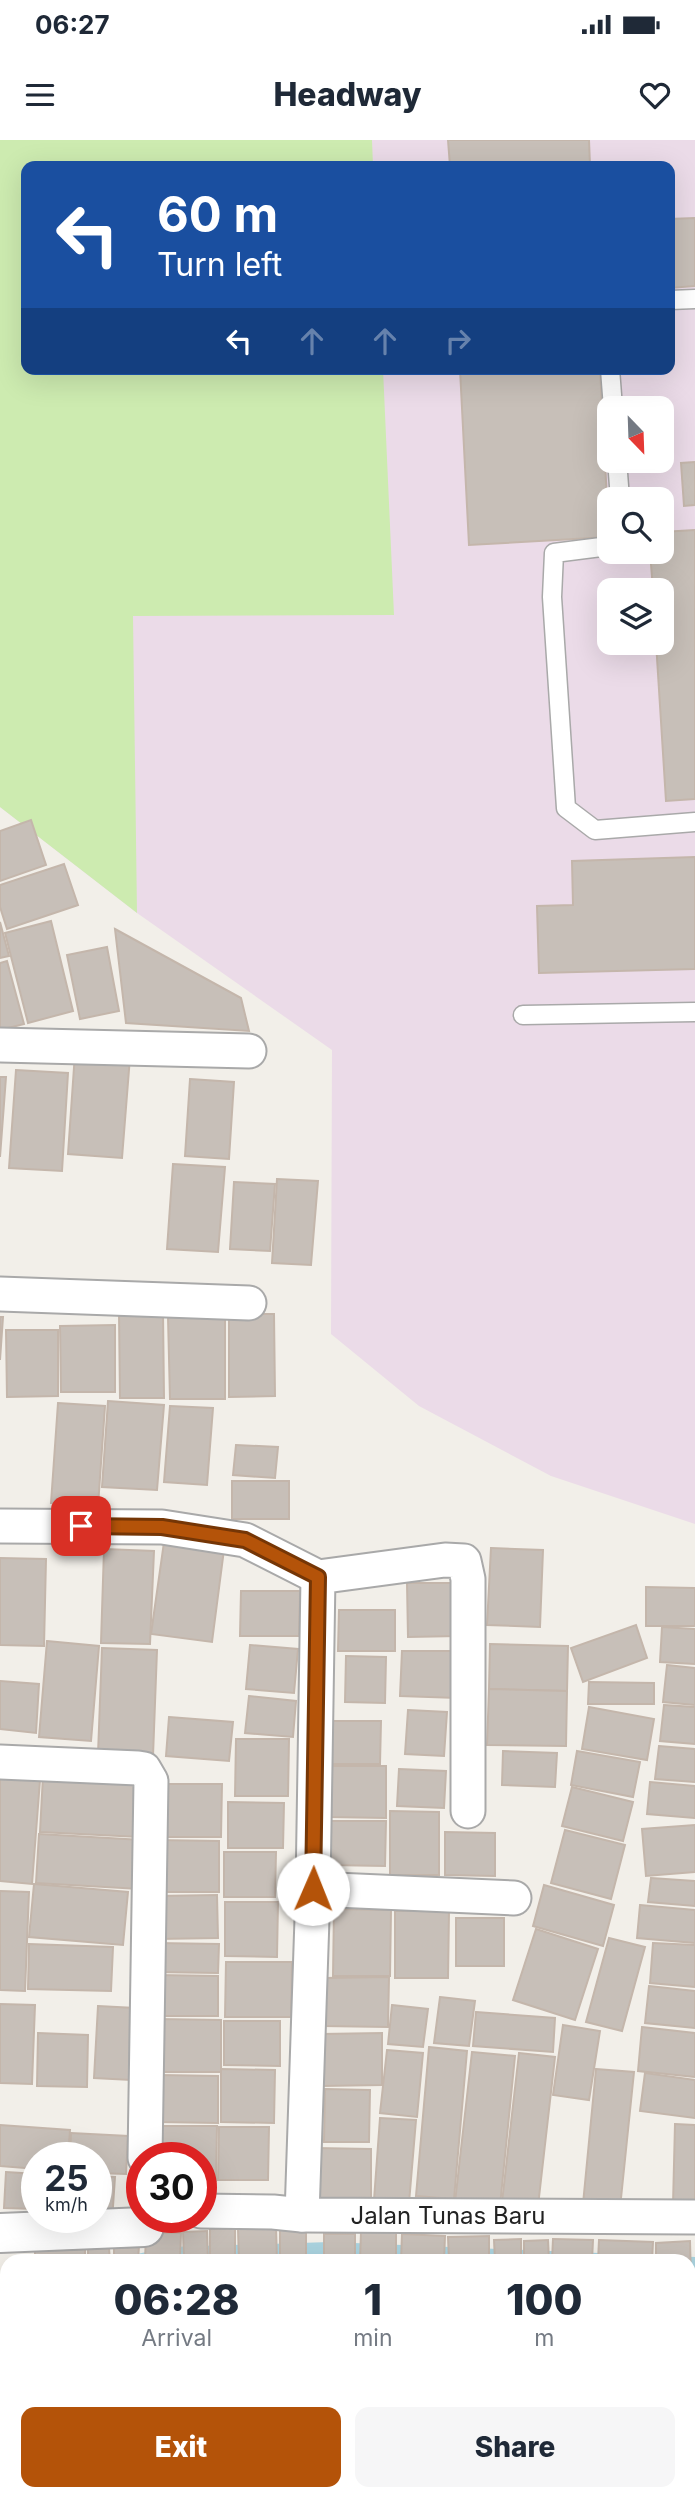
<!DOCTYPE html>
<html lang="en">
<head>
<meta charset="utf-8">
<style>
	body { margin:0; font-family:Inter,sans-serif; background:#f6f6f7; color:#1f2937; height:100vh; display:flex; flex-direction:column; font-size:26px; white-space:nowrap }
	* { box-sizing:border-box; margin:0 }
	p { font-size:23px; color:#747a83 }
	.icon { flex:none; width:38px; height:38px; fill:none; stroke:currentColor; stroke-width:2; stroke-linecap:round; stroke-linejoin:round }
	.map { position:relative; flex:1; overflow:hidden }
	.drawer { position:absolute; left:0px; top:2114px; width:696px; height:247px; display:flex; flex-direction:column; background:#fff; border-radius:21px 21px 0 0; box-shadow:0 7px 28px #0002 }
	.drawer>* { flex:none }
	.hud { position:absolute; left:21px; top:21px; width:654px; height:214px; border-radius:14px; box-shadow:0 7px 28px #0002; background:#1a4fa0; color:#fff; overflow:hidden }
	.needle { width:46px; rotate:157deg }
	.fabs { position:absolute; left:597px; top:256px; display:grid; gap:14px }
	.fabs a { display:grid; place-items:center; width:77px; height:77px; border-radius:14px; background:#fff; box-shadow:0 7px 28px #0002; font-size:35px }
	.speed { position:absolute; left:21px; top:2002px; display:flex; gap:14px; font-size:35px; font-weight:700; text-align:center }
	.speed>* { display:grid; place-content:center; width:91px; height:91px; border-radius:50%; background:#fff; box-shadow:0 7px 28px #0002; line-height:1 }
	.speed small { font-size:18px; font-weight:400 }
	.speed .limit { border:10px solid #d22; background:#fff; color:#111 }
	.pin { position:absolute; display:grid; place-items:center; width:60px; height:60px; color:#fff; margin:-30px; border-radius:14px; box-shadow:0 4px 10px #0006 }
	.me { position:absolute; width:77px; margin:-38px; rotate:1deg; stroke-linejoin:round; filter:drop-shadow(0 0 5px #0008) }
	.turn { display:flex; align-items:center; gap:24px; height:147px; padding:0 21px; font-size:32px }
	.turn .icon { width:91px; height:91px; stroke-width:2.5 }
	.turn b { display:block; font-size:49px; line-height:60px }
	.lanes { display:flex; align-items:center; height:66px; padding:0 21px; background:#0003; justify-content:center; gap:35px; direction:ltr }
	.lanes .off { opacity:.35 }
	.eta { display:flex; justify-content:space-evenly; align-items:center; height:119px; text-align:center }
	.eta b { font-size:42px; font-weight:800; line-height:49px }
	.action { display:flex; gap:14px; margin-top:auto; padding:14px 21px }
	.action a { flex:1; height:80px; border-radius:14px; background:#b45309; color:#fff; font-size:28px; font-weight:800; line-height:80px; text-align:center }
	.action a+a { background:#f6f6f7; color:#1f2937 }
	.status { display:flex; justify-content:space-between; align-items:center; height:49px; padding:0 35px; background:#fff; direction:ltr }
	.status svg { height:19px; fill:currentColor }
	header { display:flex; justify-content:space-between; align-items:center; height:91px; padding:0 21px; background:#fff; font-size:32px; font-weight:800 }
	.map>svg:first-child { display:block }
</style>
</head>
<body>
<div class="status"><b>06:27</b><svg viewBox="0 0 49 12"><path d="M0 12V9h3v3zM5 12V6h3v6zM10 12V3h3v9zM15 12V0h3v12zM26 1h20v11H26zM47 4h2v5h-2z"/></svg></div>
<header><svg class="icon" aria-label="menu" viewBox="0 0 24 24"><path d="M4 6h16M4 12h16M4 18h16"/></svg>Headway<svg class="icon" aria-label="heart" viewBox="0 0 24 24"><path d="M12 20l-8-8c-3-5 5-10 8-4 3-6 11-1 8 4z"/></svg></header>
<div class="map">
<svg width="695" height="2360" viewBox="0 0 695 2360">
	<rect width="100%" height="100%" fill="#f2efe9"/>
	<path fill="#ebdbe8" fill-rule="evenodd" d="M64,0H695V1384L551,1336L419,1266L331,1194L332,910L137,773L0,667V356L149,229H670V26H67ZM609,268H662V320H609ZM609,359H662V411H609ZM609,450H662V502H609Z"/>
	<path fill="#cdebb0" d="M0,0H372L373,26H26V229H383L394,475L133,476L137,773L0,667Z"/>
	<g fill="#aad3df">
		<path d="M330,2102L695,2117V2271H690V2121H104L170,2107Z"/>
		<path d="M7,2142V2258H0V2143Z"/>
	</g>
	<g fill="#c7bfb8" stroke="#c4b6ab" stroke-width="2">
		<path d="M448,0H589L590,26H450Z"/>
		<path d="M695,78V146L670,148V79Z"/>
		<path d="M460,229H600L609,397L469,405Z"/>
		<path d="M695,322V365L684,366L681,323Z"/>
		<path d="M695,390V659L666,661L656,502H662V450H653L650,411H662V392Z"/>
		<path d="M31,680L46,725L0,741V691Z"/>
		<path d="M695,717V829L539,833L537,766L573,765L572,721Z"/>
		<path d="M64,724L78,765L7,789L0,767V745Z"/>
		<path d="M51,781L73,871L28,883L5,793Z"/>
		<path d="M0,782L9,816L0,818Z"/>
		<path d="M115,789L241,858L249,891L126,883Z"/>
		<path d="M107,807L119,871L80,879L67,815Z"/>
		<path d="M7,821L24,884L0,890V823Z"/>
		<path d="M75,913L130,917L122,1018L68,1014Z"/>
		<path d="M16,930L68,933L62,1031L9,1028Z"/>
		<path d="M0,937H6L0,1017Z"/>
		<path d="M190,939L234,942L229,1019L185,1016Z"/>
		<path d="M173,1024L225,1027L218,1112L167,1109Z"/>
		<path d="M277,1039L318,1041L311,1125L272,1123Z"/>
		<path d="M234,1042L275,1044L270,1111L230,1109Z"/>
		<path d="M119,1173H163L164,1258H120Z"/>
		<path d="M229,1174H274L275,1256L229,1257Z"/>
		<path d="M225,1176V1259H170L168,1177Z"/>
		<path d="M0,1177H3L0,1220Z"/>
		<path d="M115,1185V1252H61L60,1186Z"/>
		<path d="M6,1190H58V1256L7,1257Z"/>
		<path d="M108,1261L164,1265L157,1350L102,1347Z"/>
		<path d="M58,1263L105,1266L98,1366L51,1363Z"/>
		<path d="M170,1266L213,1268L207,1345L164,1342Z"/>
		<path d="M236,1305L278,1307L275,1338L233,1335Z"/>
		<rect x="232" y="1341" width="57" height="38"/>
		<path d="M165,1395L225,1402L212,1502L151,1494Z"/>
		<path d="M491,1408L543,1410L540,1487L487,1485Z"/>
		<path d="M104,1409L154,1411L150,1504L101,1503Z"/>
		<path d="M0,1418L46,1419L44,1506L0,1505Z"/>
		<path d="M407,1443H458V1496L408,1497Z"/>
		<path d="M646,1447L695,1448V1486H646Z"/>
		<path d="M241,1451H300L299,1496H240Z"/>
		<path d="M339,1470H395V1511H338Z"/>
		<path d="M636,1485L647,1518L583,1542L571,1508Z"/>
		<path d="M662,1487L695,1489V1524L660,1522Z"/>
		<path d="M47,1501L99,1506L91,1601L39,1597Z"/>
		<path d="M490,1504L568,1506L567,1551L489,1549Z"/>
		<path d="M250,1505L298,1509L294,1553L246,1549Z"/>
		<path d="M102,1508L157,1510L153,1616L98,1614Z"/>
		<path d="M402,1511H458L457,1558L400,1556Z"/>
		<path d="M346,1516L386,1517L385,1563L345,1562Z"/>
		<path d="M667,1525L695,1528V1565L663,1562Z"/>
		<path d="M0,1541L39,1544L36,1593L0,1589Z"/>
		<path d="M589,1542L654,1543V1564H588Z"/>
		<path d="M489,1549L567,1551L566,1606L487,1605Z"/>
		<path d="M249,1556L296,1561L293,1597L245,1593Z"/>
		<path d="M664,1565L695,1567V1604L660,1601Z"/>
		<path d="M589,1567L654,1579L647,1620L582,1609Z"/>
		<path d="M408,1570L447,1572L444,1616L405,1614Z"/>
		<path d="M169,1577L233,1582L229,1621L166,1616Z"/>
		<path d="M331,1581H381L380,1624H330Z"/>
		<path d="M236,1599H289L288,1656H235Z"/>
		<path d="M659,1606L695,1609V1642L655,1639Z"/>
		<path d="M503,1611L557,1613L555,1647L502,1645Z"/>
		<path d="M577,1611L640,1622L633,1657L571,1645Z"/>
		<path d="M331,1626H386V1678L330,1677Z"/>
		<path d="M399,1629L446,1631L444,1668L397,1666Z"/>
		<path d="M43,1636L142,1642L139,1697L40,1692Z"/>
		<path d="M0,1638L40,1640L32,1744L0,1741Z"/>
		<path d="M650,1642L695,1646V1678L647,1674Z"/>
		<path d="M155,1644H222L221,1697H154Z"/>
		<path d="M572,1647L633,1662L623,1701L562,1686Z"/>
		<path d="M228,1662L284,1663L283,1708H228Z"/>
		<path d="M390,1671L439,1672V1735H390Z"/>
		<path d="M329,1681H386L385,1726L329,1725Z"/>
		<path d="M695,1685V1732L646,1736L642,1689Z"/>
		<path d="M565,1690L625,1705L611,1759L551,1743Z"/>
		<path d="M445,1692L495,1693V1736L445,1735Z"/>
		<path d="M39,1694L142,1700L139,1749L36,1743Z"/>
		<path d="M153,1700L219,1701V1752H153Z"/>
		<path d="M224,1712H276L275,1757H224Z"/>
		<path d="M651,1738L695,1741V1766L648,1762Z"/>
		<path d="M34,1744L128,1752L123,1805L29,1797Z"/>
		<path d="M544,1745L614,1765L603,1806L533,1786Z"/>
		<path d="M0,1751L29,1752L25,1851L0,1850Z"/>
		<path d="M217,1755L218,1798L157,1799V1756Z"/>
		<path d="M225,1762H278L277,1817L225,1816Z"/>
		<path d="M640,1765L695,1770V1803L637,1798Z"/>
		<path d="M334,1769L391,1770L390,1836H333Z"/>
		<path d="M395,1771H449L448,1838H395Z"/>
		<rect x="456" y="1778" width="48" height="48"/>
		<path d="M536,1789L598,1809L575,1880L513,1860Z"/>
		<path d="M609,1798L645,1807L622,1891L586,1882Z"/>
		<path d="M156,1803L219,1804L218,1833L156,1832Z"/>
		<path d="M653,1803L695,1805V1847L650,1843Z"/>
		<path d="M29,1804L113,1807L111,1851L28,1849Z"/>
		<path d="M226,1822H292L291,1877H225Z"/>
		<path d="M157,1835L218,1836V1876H157Z"/>
		<path d="M389,1837L388,1887L323,1886L324,1838Z"/>
		<path d="M649,1846L695,1851V1888L645,1883Z"/>
		<path d="M440,1857L475,1861L469,1906L434,1903Z"/>
		<path d="M0,1864L35,1865L32,1944L0,1943Z"/>
		<path d="M392,1865L428,1869L423,1907L388,1904Z"/>
		<path d="M98,1866L135,1868L131,1940L94,1938Z"/>
		<path d="M476,1872L555,1878L553,1912L473,1906Z"/>
		<path d="M157,1879L221,1880V1932H156Z"/>
		<path d="M224,1881H280V1926L224,1925Z"/>
		<path d="M563,1885L600,1891L589,1960L553,1955Z"/>
		<path d="M642,1887L695,1893V1937L638,1931Z"/>
		<path d="M38,1893L88,1895L87,1947L37,1946Z"/>
		<path d="M382,1893V1945L322,1946V1894Z"/>
		<path d="M429,1907L467,1911L454,2059L416,2056Z"/>
		<path d="M387,1910L423,1913L417,1977L380,1973Z"/>
		<path d="M472,1912L515,1916L500,2066L455,2062Z"/>
		<path d="M519,1913L555,1917L538,2066L502,2062Z"/>
		<path d="M221,1929L275,1930L274,1983L221,1982Z"/>
		<path d="M596,1929L634,1932L620,2068L583,2064Z"/>
		<path d="M645,1933L695,1940V1978L640,1971Z"/>
		<path d="M160,1935L218,1936V1983L159,1982Z"/>
		<path d="M325,1949L370,1950L369,2002H324Z"/>
		<path d="M380,1978L416,1980L409,2063L374,2060Z"/>
		<path d="M675,1984L695,1985V2066L673,2065Z"/>
		<path d="M0,1985L70,1990L68,2018H37V2029L0,2026Z"/>
		<path d="M160,1986H217L216,2041H201V2018H160Z"/>
		<path d="M219,1987H269L268,2040H218Z"/>
		<path d="M71,1993L128,1996L126,2034L96,2033V2018H70Z"/>
		<path d="M315,2008L371,2009V2062H314Z"/>
		<path d="M6,2032L37,2034V2069L4,2068Z"/>
		<path d="M96,2036L115,2037L112,2081L96,2077Z"/>
		<path d="M276,2088L277,2121H239L238,2089Z"/>
		<rect x="210" y="2089" width="25" height="32"/>
		<rect x="280" y="2090" width="26" height="31"/>
		<path d="M207,2091L208,2121H184L183,2092Z"/>
		<path d="M361,2092H396V2121H360Z"/>
		<path d="M146,2093H181L180,2121H145Z"/>
		<rect x="324" y="2094" width="31" height="27"/>
		<path d="M402,2094L445,2096L444,2121H401Z"/>
		<path d="M489,2096V2121H449L448,2097Z"/>
		<path d="M521,2099V2121H495L494,2100Z"/>
		<path d="M553,2099L593,2100L592,2121H552Z"/>
		<path d="M548,2100L549,2121H524V2101Z"/>
		<path d="M599,2100L653,2102L652,2121H598Z"/>
		<path d="M690,2101L692,2179H690V2121H656V2103Z"/>
		<path d="M114,2105L139,2106L138,2121H114Z"/>
		<path d="M109,2108L110,2121H88V2109Z"/>
		<path d="M85,2109V2121H35V2110Z"/>
		<path d="M0,2338H7V2354H48V2360H0Z"/>
		<path d="M62,2354H126L125,2360H62Z"/>
		<rect x="131" y="2354" width="45" height="6"/>
		<rect x="181" y="2354" width="36" height="6"/>
		<path d="M221,2354H246V2360H220Z"/>
		<rect x="251" y="2354" width="39" height="6"/>
		<rect x="323" y="2354" width="60" height="6"/>
		<path d="M472,2354H504L578,2359L471,2360Z"/>
		<path d="M393,2357L453,2360H393Z"/>
	</g>
	<g fill="none" stroke-linecap="round" stroke-linejoin="round">
		<defs>
			<g id="service">
				<path d="M670,160L695,159"/>
				<path d="M610,229L613,268"/>
				<path d="M617,320L620,359"/>
				<path d="M609,406L554,413L552,457L566,668L595,690L695,682"/>
				<path d="M523,875L695,872"/>
			</g>
			<g id="minor">
				<path d="M0,905L249,911"/>
				<path d="M0,1154L249,1163"/>
				<path d="M0,1386L162,1387L245,1400L318,1437"/>
				<path d="M0,1622L138,1628L144,1629L151,1641L145,2018"/>
				<path d="M313,1749L514,1758"/>
				<path d="M201,2071L273,2072L302,2075L695,2077"/>
				<path d="M302,2075L313,1749L318,1437L445,1420L464,1421L468,1439V1671"/>
				<path d="M306,2360L307,2354"/>
				<path d="M461,2360L462,2354"/>
			</g>
			<path id="tertiary" d="M0,2093L144,2087"/>
			<g id="secondary">
				<path d="M0,2316L7,2317"/>
				<path d="M690,2329L695,2330"/>
			</g>
		</defs>
		<use href="#service" stroke="#a9a9a9" stroke-width="21"/>
		<use href="#minor" stroke="#a9a9a9" stroke-width="37"/>
		<use href="#tertiary" stroke="#a9a9a9" stroke-width="42"/>
		<use href="#secondary" stroke="#707d05" stroke-width="42"/>
		<use href="#service" stroke="#fff" stroke-width="18"/>
		<use href="#minor" stroke="#fff" stroke-width="33"/>
		<use href="#tertiary" stroke="#fff" stroke-width="38"/>
		<use href="#secondary" stroke="#f7fabf" stroke-width="38"/>
	</g>
	<g fill="none" stroke-linecap="round" stroke-linejoin="round">
		<defs>
			<path id="route" d="M81,1386L162,1387L245,1400L318,1437L313,1749"/>
		</defs>
		<use href="#route" stroke="#753606" stroke-width="18"/>
		<use href="#route" stroke="#b45309" stroke-width="12"/>
	</g>
	<g text-anchor="middle" dominant-baseline="central" stroke-width="7" stroke-linejoin="round" paint-order="stroke">
		<g font-size="24" fill="#222" stroke="#fff">
			<text x="448" y="2075">Jalan Tunas Baru</text>
		</g>
	</g>
</svg>
<div class="fabs">
<a><svg class="needle" viewBox="-14 -14 28 28"><path d="M0-13l5 13h-10z" fill="#e53935"/><path d="M0 13l5-13h-10z" fill="#747a83"/></svg></a>
<a><svg class="icon" aria-label="search" viewBox="0 0 24 24"><circle cx="10" cy="10" r="6"/><path d="M15 15l6 6"/></svg></a>
<a><svg class="icon" aria-label="layers" viewBox="0 0 24 24"><path d="M12 4l9 5-9 5-9-5zM3 14l9 5 9-5"/></svg></a>
</div>
<div class="speed"><div>25<small>km/h</small></div><div class="limit">30</div></div>
<div class="pin" style="left:81px;top:1386px;background:#d93025"><svg class="icon" aria-label="arrive" viewBox="0 0 24 24"><path d="M6 21V4h12l-3 4 3 4H6"/></svg></div>
<svg class="me" style="left:313px;top:1749px" viewBox="-20 -20 40 40"><circle r="19" fill="#fff"/><path d="M0-13L10 11 0 6-10 11z" fill="#b45309"/></svg>
<div class="hud">
<div class="turn"><svg class="icon" aria-label="left" viewBox="0 0 24 24"><path d="M17 20v-9H6M10 6l-5 5 5 5"/></svg><div><b>60 m</b>Turn left</div></div>
<div class="lanes"><svg class="icon" aria-label="left" viewBox="0 0 24 24"><path d="M17 20v-9H6M10 6l-5 5 5 5"/></svg><svg class="icon off" aria-label="ahead" viewBox="0 0 24 24"><path d="M12 20V5M6 11l6-6 6 6"/></svg><svg class="icon off" aria-label="ahead" viewBox="0 0 24 24"><path d="M12 20V5M6 11l6-6 6 6"/></svg><svg class="icon off" aria-label="right" viewBox="0 0 24 24"><path d="M7 20v-9h11M14 6l5 5-5 5"/></svg></div>
</div>
<section class="drawer">
<div class="eta">
<div><b>06:28</b><p>Arrival</p></div>
<div><b>1</b><p>min</p></div>
<div><b>100</b><p>m</p></div>
</div>
<div class="action"><a>Exit</a><a>Share</a></div>
</section>
</div>
</body>
</html>
